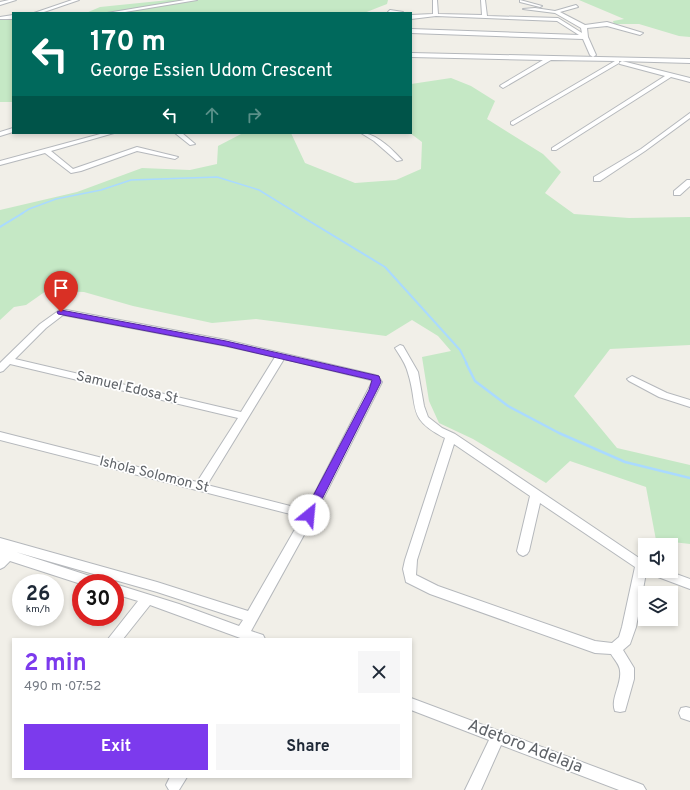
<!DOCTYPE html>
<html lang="en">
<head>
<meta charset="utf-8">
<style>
	body { margin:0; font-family:Overpass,sans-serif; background:#f6f6f7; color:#1f2937; height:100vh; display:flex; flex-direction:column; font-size:15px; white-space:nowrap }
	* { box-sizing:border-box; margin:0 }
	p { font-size:13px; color:#747a83 }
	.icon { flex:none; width:22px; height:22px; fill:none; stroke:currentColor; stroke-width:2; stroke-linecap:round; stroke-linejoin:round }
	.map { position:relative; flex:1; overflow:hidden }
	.side { position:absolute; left:12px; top:638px; width:400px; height:140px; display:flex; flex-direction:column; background:#fff; border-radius:0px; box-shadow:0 2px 6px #0003 }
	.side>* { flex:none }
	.top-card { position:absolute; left:12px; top:12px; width:400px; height:122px; border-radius:0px; box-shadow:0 2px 6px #0003; background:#00695c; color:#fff; overflow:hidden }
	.fabs { position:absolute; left:638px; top:538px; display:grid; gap:8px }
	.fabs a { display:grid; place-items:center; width:40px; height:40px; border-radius:0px; background:#fff; box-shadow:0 2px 6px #0003; font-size:20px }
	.speed { position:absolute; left:12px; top:574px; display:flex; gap:8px; font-size:20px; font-weight:700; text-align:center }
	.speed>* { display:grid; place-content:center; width:52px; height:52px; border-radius:50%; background:#fff; box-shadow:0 2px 6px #0003; line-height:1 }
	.speed small { font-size:10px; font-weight:400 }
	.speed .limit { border:6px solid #d22; background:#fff; color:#111 }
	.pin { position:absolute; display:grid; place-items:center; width:34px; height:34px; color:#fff; margin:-41px -17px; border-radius:50% 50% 50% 0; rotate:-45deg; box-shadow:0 0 4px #0007 }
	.pin .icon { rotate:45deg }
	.me { position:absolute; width:44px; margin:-22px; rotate:28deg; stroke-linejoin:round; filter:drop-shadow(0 0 3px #0008) }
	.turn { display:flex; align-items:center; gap:14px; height:84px; padding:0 12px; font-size:18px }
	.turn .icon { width:52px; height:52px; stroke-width:2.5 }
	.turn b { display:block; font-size:28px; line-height:34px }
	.lanes { display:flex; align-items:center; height:38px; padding:0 12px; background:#0003; justify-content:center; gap:20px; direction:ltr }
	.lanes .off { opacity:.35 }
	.round { display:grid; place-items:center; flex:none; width:42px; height:42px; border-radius:0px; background:#f6f6f7 }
	.summary { display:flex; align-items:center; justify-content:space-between; height:68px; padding:0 12px }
	h1 { font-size:24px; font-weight:700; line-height:30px; color:#7c3aed }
	.action { display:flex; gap:8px; margin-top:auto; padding:8px 12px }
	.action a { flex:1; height:46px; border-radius:0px; background:#7c3aed; color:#fff; font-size:16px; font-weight:700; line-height:46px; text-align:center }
	.action a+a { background:#f6f6f7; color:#1f2937 }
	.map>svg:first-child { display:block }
</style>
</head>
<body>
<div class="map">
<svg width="690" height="790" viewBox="0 0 690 790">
	<rect width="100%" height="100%" fill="#f1efe8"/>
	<g fill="#c5e8c5">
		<path d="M169,0H388L387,4L364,13H86L100,7Z"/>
		<path d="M579,0H690V37L679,36L639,24H614L613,21L624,19Z"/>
		<rect x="0" y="18" width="13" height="84"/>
		<path d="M451,78L471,86L495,101L487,119L543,154L561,172L545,193L574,214L629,218L690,217V345L610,349L574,396L617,448L690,465V544L656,540L646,487L570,461L546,483L473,439L439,423L429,401L422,357L451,351L438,336L412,320L386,336L256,319L212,323L133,306L84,292L46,291L26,305L14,307L0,320V210L77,192L142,168L190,170L217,164L218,146L243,133H291L305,163L355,183L396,180L421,169L422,142L410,133L411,84Z"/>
	</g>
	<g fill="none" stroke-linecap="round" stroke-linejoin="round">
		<path stroke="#aadaff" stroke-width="1.5" d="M21,214L29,209L56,199L101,190L131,180L217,177L259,190L298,214"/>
		<g stroke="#aadaff" stroke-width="2">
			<path d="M296,213L385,267L460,350L467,364"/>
			<path d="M0,227L23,213"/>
		</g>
		<path stroke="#aadaff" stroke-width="2.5" d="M466,363L475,381L508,406L559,433L625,462L690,478"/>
		<defs>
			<g id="minor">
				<path d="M9,0H16L0,5V2Z"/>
				<path d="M72,0H79L41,13H34Z"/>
				<path d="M185,0H197L119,13H107Z"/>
				<path d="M433,0H437L438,14L482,15L481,0H485L487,16L558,18L582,33L581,28L555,13L523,9L535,8L555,11L576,5L578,7L560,12L585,25L607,22L643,33L640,35L607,26L587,28L588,37L596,55L593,57L590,55L583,39L411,33V29L579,35L557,21L436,16L411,19V15L433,14Z"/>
				<path d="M520,0L542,6L540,7L520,2Z"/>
				<path d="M390,10L403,12V13L388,12Z"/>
				<path d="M13,15V19H0V17Z"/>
				<path d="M411,53L690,59V63L619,61V63L513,125L511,124V122L615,61L551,60L503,88L500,86L501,85L543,60L411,57Z"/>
				<path d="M622,61L690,78V82L671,77L556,150H552V148L665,76L620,64L619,63Z"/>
				<path d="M690,113V118L645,151L600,181H594V177L641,149Z"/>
				<path d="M13,128V132L0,136V132Z"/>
				<path d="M104,133H114L51,151L73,169L137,147L178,157L175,159L137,151L81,171L71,173L45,153L0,165V161Z"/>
				<path d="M175,133H182L195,144L190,145Z"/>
				<path d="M361,133C376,133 392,149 402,160L397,161L374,141Z"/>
				<path d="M687,180H690V186L680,195H674V191Z"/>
				<path d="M61,309L226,340L375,375L378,376L382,382L315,515L251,631L263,635L265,639H243L150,605L123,639H108L138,601L115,594V584L179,604L239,626L243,620L157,592L16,552L99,579L101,583L81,584L10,561L4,567L0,569V548L5,549L0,548V538L157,582L248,611L302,517L0,440V432L197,482L238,418L10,364L3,371L0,372V363L40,324ZM63,315L226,346L275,357L241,412L15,359L46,328ZM284,359L371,380L372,382L306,510L207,485Z"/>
				<path d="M400,345L403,346L418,372L424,406L428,417L442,428L455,434L645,562V571H668L690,579V589L650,574L648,572L646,573L636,627L630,644L623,650L634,668V679L625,711L620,712L615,711C610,699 622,684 620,671C620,665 614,659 611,654L595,653L430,594L406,582L403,569L405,560L445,438C406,418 419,408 408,373C406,364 400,356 395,348ZM454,444L530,496L517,551L519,554L523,556L527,554L529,551L540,503L635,567L622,627L619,637L612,643L595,641L438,586L416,575L417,560Z"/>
				<path d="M632,376L667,393L690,400V407L659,397L629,381L627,379Z"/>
				<path d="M411,698L638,783L643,785L646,790H619L501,745L481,790H465L489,740L411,710Z"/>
				<path d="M686,707L690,708V721L681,718L679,713L681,708Z"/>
				<path d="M170,777H187L179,790H169L166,785Z"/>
			</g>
		</defs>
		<use href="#minor" stroke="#b5b8bc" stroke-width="2"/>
		<use href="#minor" fill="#fff" fill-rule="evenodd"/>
	</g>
	<path fill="#7c3aed" stroke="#51269a" d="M61,310L226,341L379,376L381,382L314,515L309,519L303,515L369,390L372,380L226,346L58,314L57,312Z"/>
	<g text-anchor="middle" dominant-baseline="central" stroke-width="3.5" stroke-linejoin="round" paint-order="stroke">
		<g font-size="14" fill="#5f6368" stroke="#fff">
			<text transform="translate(127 388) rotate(13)">Samuel Edosa St</text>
			<text transform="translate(154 475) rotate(14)">Ishola Solomon St</text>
		</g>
		<g font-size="17" fill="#5f6368" stroke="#fff">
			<text transform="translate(525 747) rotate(21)">Adetoro Adelaja</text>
		</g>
	</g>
</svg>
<div class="fabs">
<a><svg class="icon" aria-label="sound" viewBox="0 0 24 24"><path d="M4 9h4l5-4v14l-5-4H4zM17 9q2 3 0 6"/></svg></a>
<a><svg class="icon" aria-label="layers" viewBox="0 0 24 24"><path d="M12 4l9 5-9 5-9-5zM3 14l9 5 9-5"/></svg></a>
</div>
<div class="speed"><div>26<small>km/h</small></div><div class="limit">30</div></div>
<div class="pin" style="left:61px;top:312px;background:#d93025"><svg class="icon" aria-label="arrive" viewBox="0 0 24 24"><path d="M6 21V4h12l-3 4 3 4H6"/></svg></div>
<svg class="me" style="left:309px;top:515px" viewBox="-20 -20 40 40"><circle r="19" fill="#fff"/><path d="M0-13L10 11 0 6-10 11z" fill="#7c3aed"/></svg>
<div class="top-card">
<div class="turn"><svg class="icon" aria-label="left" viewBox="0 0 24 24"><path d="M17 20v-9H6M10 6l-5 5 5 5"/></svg><div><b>170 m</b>George Essien Udom Crescent</div></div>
<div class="lanes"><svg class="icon" aria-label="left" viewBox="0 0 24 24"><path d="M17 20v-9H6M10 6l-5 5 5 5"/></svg><svg class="icon off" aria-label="ahead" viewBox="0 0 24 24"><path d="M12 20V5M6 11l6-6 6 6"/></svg><svg class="icon off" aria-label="right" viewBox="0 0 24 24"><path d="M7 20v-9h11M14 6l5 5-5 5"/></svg></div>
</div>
<section class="side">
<div class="summary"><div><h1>2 min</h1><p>490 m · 07:52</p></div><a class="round"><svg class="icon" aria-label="close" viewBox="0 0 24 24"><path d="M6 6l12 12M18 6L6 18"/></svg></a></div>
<div class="action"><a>Exit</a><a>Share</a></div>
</section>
</div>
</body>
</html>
